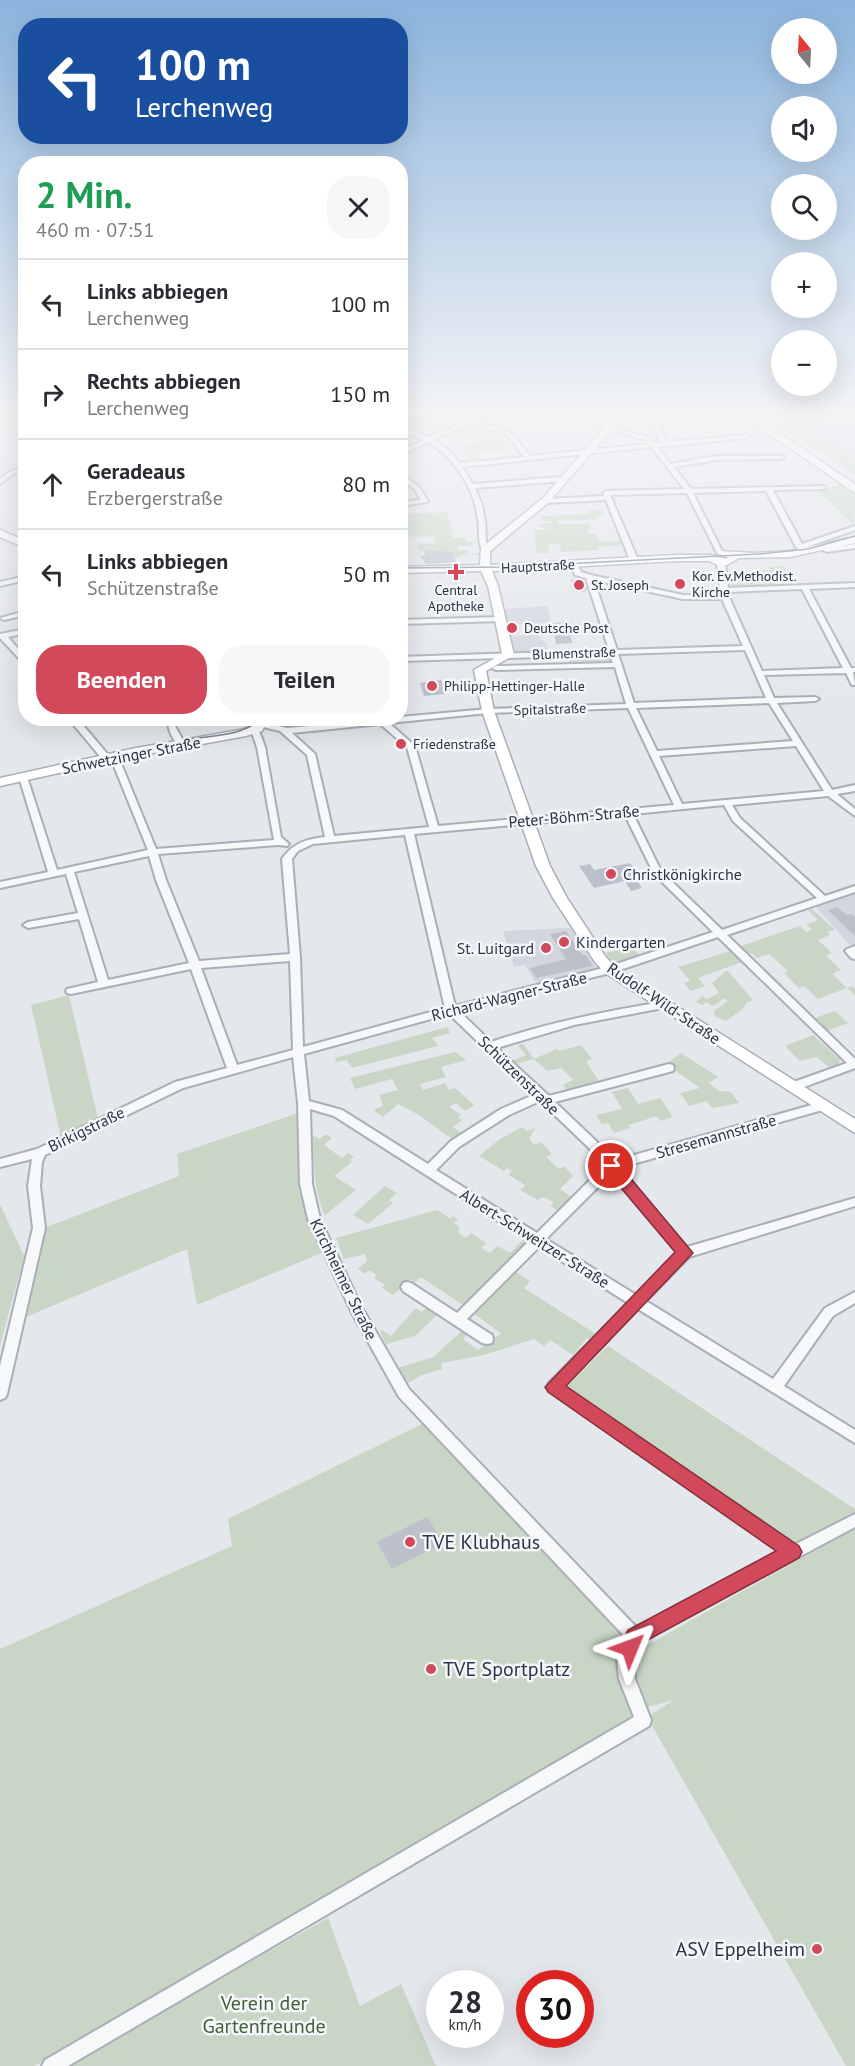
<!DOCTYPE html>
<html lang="de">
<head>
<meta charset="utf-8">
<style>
	body { margin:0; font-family:"PT Sans",sans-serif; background:#f7f7f7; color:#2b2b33; height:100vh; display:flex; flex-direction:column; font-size:22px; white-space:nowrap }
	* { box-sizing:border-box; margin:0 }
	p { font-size:20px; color:#7c7c81 }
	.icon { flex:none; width:33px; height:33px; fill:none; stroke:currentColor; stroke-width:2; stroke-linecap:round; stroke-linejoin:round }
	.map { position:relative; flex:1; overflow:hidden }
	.panel { position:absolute; left:18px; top:156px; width:390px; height:570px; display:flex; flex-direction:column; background:#fff; border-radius:24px; box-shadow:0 6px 24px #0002 }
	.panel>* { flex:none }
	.banner { position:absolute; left:18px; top:18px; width:390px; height:126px; border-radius:24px; box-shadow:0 6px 24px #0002; background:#1a4fa0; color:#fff; overflow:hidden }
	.needle { width:39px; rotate:342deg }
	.controls { position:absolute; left:771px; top:18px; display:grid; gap:12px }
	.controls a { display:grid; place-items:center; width:66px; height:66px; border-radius:50%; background:#fff; box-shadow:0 6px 24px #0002; font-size:30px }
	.speed { position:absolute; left:426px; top:1970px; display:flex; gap:12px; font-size:30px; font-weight:700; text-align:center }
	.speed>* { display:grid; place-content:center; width:78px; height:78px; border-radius:50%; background:#fff; box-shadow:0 6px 24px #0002; line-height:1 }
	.speed small { font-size:15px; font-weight:400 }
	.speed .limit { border:9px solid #d22; background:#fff; color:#111 }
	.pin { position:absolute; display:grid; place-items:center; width:51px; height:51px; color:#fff; margin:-26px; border:3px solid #fff; border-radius:50%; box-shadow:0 2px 6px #0007 }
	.me { position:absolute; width:66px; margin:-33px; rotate:46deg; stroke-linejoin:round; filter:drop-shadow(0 0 4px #0008) }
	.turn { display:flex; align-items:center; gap:21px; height:126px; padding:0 18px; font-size:27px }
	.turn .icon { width:78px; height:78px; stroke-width:2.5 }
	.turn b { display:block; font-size:42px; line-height:51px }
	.round { display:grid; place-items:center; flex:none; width:63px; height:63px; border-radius:24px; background:#f7f7f7 }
	.overview { display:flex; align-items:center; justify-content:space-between; height:102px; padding:0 18px }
	h1 { font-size:36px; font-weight:700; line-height:45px; color:#1e9e55 }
	.primary-button { display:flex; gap:12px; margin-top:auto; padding:12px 18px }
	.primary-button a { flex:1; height:69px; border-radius:24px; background:#d1495b; color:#fff; font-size:24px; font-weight:700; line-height:69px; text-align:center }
	.primary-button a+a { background:#f7f7f7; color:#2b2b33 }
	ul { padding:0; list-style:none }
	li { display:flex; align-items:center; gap:18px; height:90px; padding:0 18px; border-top:2px solid #e1e1e2 }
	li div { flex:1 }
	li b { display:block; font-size:22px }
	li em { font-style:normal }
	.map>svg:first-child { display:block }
</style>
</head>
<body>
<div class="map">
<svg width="855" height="2066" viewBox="0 0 855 2066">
	<rect width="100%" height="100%" fill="#e4e7ec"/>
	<g fill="#d2d6de">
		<path d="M773,409H855V460L808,431Z"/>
		<path d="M547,606L551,620L537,627L540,639L546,643L548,651L514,652L510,636L534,635L532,624H509L503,609Z"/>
		<path d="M855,891V951L814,905Z"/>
		<path d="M571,928L597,969L537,984L525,965L514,967L503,931Z"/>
	</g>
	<g fill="#c9d6c5">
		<path d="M401,409L423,410L414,415L431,414L444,418L435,424L439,426L429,431L405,421L407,420L404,419L413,414Z"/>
		<path d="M757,409H773L855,460V475Z"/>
		<path d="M465,427L474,432L493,435L494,440H499L506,450L478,452L481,460L461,461L468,459L462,451H465L462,445L478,442L475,440L464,441L458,439L467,435L456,431Z"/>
		<path d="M840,485L855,495V509L828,491L855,510L854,525L817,490Z"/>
		<path d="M589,510L602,511L604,514H600L601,517H596V520H558L559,524H589L591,528L586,529L588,534H596L599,542L623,541L625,545L598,547L599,550L561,552L560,544L548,545L549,553H537L534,530L552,529L540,527L539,524L552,523L551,521H543L542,516L590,514Z"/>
		<path d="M447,512L453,538H465L466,542H476L471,546H458L457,550H467L468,554L479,553V555L468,554L455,558L453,552L419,551L417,544L436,543L434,536L410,537L407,529L401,530L403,514Z"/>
		<path d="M784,566L793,585L731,587L730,582L736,576L756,574L754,571L770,570L769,567Z"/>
		<path d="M609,653L612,663L570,664L568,654Z"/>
		<path d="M812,909L835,930L827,932L830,935L818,940L832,953L826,956L841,970L833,974L847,988L852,986L855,989V995L847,988L818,999L804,986L799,988L784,973L788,971L769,954L757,958L751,953L747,955L738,947L800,926L806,932L812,930L807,925L818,920L808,910Z"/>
		<path d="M624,937L640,957L614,964L606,953L621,949L615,939Z"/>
		<path d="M730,951L742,962L698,978L705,986L691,991L684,983L690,981L678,967Z"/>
		<path d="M727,970L753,1000L746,1003L743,1009L726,1021L715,1016L714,1011L728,1001L725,998L713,1006L706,1002L702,1005L696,1002L702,996L707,999L719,993L712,983Z"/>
		<path d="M69,995L98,1119L61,1137L31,1005Z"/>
		<path d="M835,1011L848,1023L824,1032L812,1019Z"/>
		<path d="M447,1027L450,1033L432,1038L438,1046L352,1068L347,1060L336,1062L335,1058Z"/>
		<path d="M813,1035L840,1060L838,1065L830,1068L817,1057L800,1061L785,1046Z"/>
		<path d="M523,1044L534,1059L557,1049L559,1051L581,1045L592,1059L586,1061L600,1083L568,1091L563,1085L573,1080L561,1068L547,1071L534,1059L514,1064L511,1061L526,1055L518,1046Z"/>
		<path d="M455,1052L466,1060L441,1067L446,1077L420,1084L423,1090L445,1083L449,1090L455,1088L474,1105L465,1111L456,1103L449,1107L461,1115L458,1118L462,1120L453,1127L461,1133L452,1139L419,1115L398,1104L383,1117L373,1110L383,1106L379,1095L398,1090L392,1079L355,1089L350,1078Z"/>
		<path d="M681,1053L718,1077L709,1083L719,1091L731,1092L739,1103L712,1108L707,1101L689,1106L680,1093L700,1088L666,1064Z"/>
		<path d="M628,1088L638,1104L660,1098L673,1117L661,1121L657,1116L629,1125L630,1128L614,1133L608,1123L602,1124L596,1115L622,1109L612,1092Z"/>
		<path d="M298,1113L324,1252L197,1305L187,1249L21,1319L38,1250L47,1227L179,1176L177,1154Z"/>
		<path d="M522,1127L527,1131L535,1128L529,1139L535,1145L541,1142L552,1154L546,1157L559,1169L564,1166L573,1176L560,1189L573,1198L560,1212L551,1206L553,1202L543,1197L538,1200L520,1190L525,1185L509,1175L512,1171L507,1168L504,1171L479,1156L500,1139Z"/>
		<path d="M326,1134L332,1138L324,1145L342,1158L348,1153L354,1157L350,1160L352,1162L334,1176L356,1190L325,1215C313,1189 314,1164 313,1136L320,1139Z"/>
		<path d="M385,1186L397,1193L389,1200L393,1203L368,1224L353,1215Z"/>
		<path d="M0,1204L24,1256L0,1346Z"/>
		<path d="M437,1210L450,1218L453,1216L458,1219L454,1223L459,1227V1233L466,1238L471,1233L486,1243L481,1248L490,1253L498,1246L510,1253L524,1239L529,1242L466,1307L421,1277L414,1283L411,1279L393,1295L382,1288L385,1285L374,1278L377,1275L369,1270L365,1274L358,1269L367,1261L365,1254L344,1259L336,1238Z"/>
		<path d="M516,1272L530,1281L524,1288L599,1336L594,1342L587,1338L573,1355L550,1340L544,1346L534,1339L484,1355L442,1363V1369L422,1375L408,1383L398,1368L433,1357L464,1329L468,1333L463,1339L478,1350L501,1333L474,1314Z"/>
		<path d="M430,1306L439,1313L415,1336L386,1344L380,1332L382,1330L391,1336L416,1308L421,1312Z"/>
		<path d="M608,1346L855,1509V1515L796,1544L567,1386Z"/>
		<path d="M426,1422L637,1651L855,1528V2066H846L647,1717L674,1700L645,1708L322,1902L51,2057L34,2066H0V1649L232,1546L228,1519Z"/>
		<path d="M328,1918L360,2006L401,1984L436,2066H64Z"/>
	</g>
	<g fill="#bbc0ca">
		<path d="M427,550L453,552L456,562L426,564L420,556L425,555L424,551Z"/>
		<path d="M571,579L584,580L587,589L584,592L574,591Z"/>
		<path d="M570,622L573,636H570L573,643L556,644L552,623Z"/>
		<path d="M441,680L446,694L424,696L420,683Z"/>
		<path d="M630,863L641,878L636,879L642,888L631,891L625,881L594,888L579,866L590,864L594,870Z"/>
		<path d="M837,907L847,915L851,914L855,917V936L828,910Z"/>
		<path d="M566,931L582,955H586L593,966L536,978L530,968L566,959L550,934Z"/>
		<path d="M427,1517L443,1543L392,1569L377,1542Z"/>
	</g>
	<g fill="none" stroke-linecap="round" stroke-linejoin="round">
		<defs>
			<g id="street">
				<path d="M434,409H443L470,418L490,409H498L475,420L511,433L530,456L648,444L645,440L544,409H553L649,438L654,443H661L646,409H652L667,442L748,435L749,436L746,438L657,447L671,464L716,456H783L784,457L781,459L716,460L674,467L691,489L825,486V488L823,489L773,490L802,544L855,526V530L804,548L805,551L802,553L796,547L766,491L693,493L723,553L720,555L717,553L687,493L610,495L638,560L634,562L630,560L606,500L545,503L542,501L545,499L604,496L603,493L606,491L684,489L651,447L462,467L473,484L564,477L567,479L564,481L475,488C479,497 483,506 484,516C487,527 484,540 488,550L483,551C477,543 480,529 478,519C474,487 455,460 429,442L400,455V450L424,440L400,431V427L429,437L465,421ZM470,423L507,435L524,457L460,463L447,449L434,440Z"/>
				<path d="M26,413V417L0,425V421Z"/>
				<path d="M26,466V470L13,474L0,484V479L9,472Z"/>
				<path d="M400,472L419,487L428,501L427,502L400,506V502L421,500L414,489L400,478Z"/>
				<path d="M855,544V548L827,552L818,548L821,546L827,548Z"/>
				<path d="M721,561L725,563L728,588L855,583V587L809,589L851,668H855V672H853L855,685H852L846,673L764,675L774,698L815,697L819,699L815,701L777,703L832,790L855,785V791L837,794L855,809V816L828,796L732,805L740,818L825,896L855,886V892L727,935L855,1059V1068L796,1090H788L787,1087L788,1084L847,1063L718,937L614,972L459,1011L491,1042C547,1023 605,1011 663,1002L667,1003L668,1005L667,1007L663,1008L574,1025L497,1048L549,1096L669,1064L673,1065L674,1068L673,1071L555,1102L596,1141L613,1161L822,1102L826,1103L828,1106L826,1109L619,1168L687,1247L855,1198V1206L689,1257L646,1301L773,1379L825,1308L855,1292V1303L833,1316L784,1386L855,1430V1443L638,1309L563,1386L794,1545L855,1514V1527L640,1642L633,1659L635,1679L651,1720L649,1726L68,2066H42L45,2060L634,1717L619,1679L617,1659L627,1639L399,1397L352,1313L308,1219L300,1184L298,1103L293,1057L183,1088L45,1155L42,1162L40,1186L45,1228L7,1394L5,1398L0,1400V1366L33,1228L28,1186L32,1159L0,1167V1159L37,1149L175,1082L227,1068L191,969L71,994L67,993L66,991L67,989L98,982L79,919L28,928L23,925L28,922L78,913L66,874L0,888V882L48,872L19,777L23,774L27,777L57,870L148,850L110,756L114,753L118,756L156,849L274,840L257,747L251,730L255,728H258L265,747L281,837L289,844L287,846L279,845L158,854L166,880L199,961L290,954L282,859C293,843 307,839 325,837L307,755L280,731L259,726V722H262L287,728L400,718V717L488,709L626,704L615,667L496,670L492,668L496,666L613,663L610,655L400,661V657L609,650L586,578L575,575L571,564L573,563H577L581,572L591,575L683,595H721L717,563ZM594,580L683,599H722L743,646L617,650ZM802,589L843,668L762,671L729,597L728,592ZM745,650L766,698L634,703L618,654ZM769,703L793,741L657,751L636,708ZM628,708L674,805L438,826L415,746L389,723L488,713ZM380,724L407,747L429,827L334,836L315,754L292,733ZM796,746L824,791L682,804L659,756ZM724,805L733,821L817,898L722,930L661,871L633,814ZM625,815L654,874L713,932L607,967L455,1006L414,834ZM405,835L445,1008L303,1047L300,957L292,859L298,851L313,844ZM149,856L156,880L189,963L108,980L74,872ZM290,961L293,1050L237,1065L201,968ZM449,1014L533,1095L501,1109L451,1141L428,1164L342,1110L309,1101L304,1054ZM540,1101L588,1147L604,1166L537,1233L436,1170L459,1147L509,1115ZM310,1109L334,1116L529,1241L457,1313L411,1283L407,1282L403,1283L401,1287L403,1291L482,1343L487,1344L492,1343L493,1339L492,1335L467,1319L539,1247L628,1303L549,1383L547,1387L549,1391L781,1552L637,1628L409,1389L361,1306L320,1219L312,1184ZM611,1174L678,1253L636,1295L546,1239Z"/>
				<path d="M26,576V580L0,586V582Z"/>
				<path d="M26,611V615L4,620L0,618Z"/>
				<path d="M500,617H503V621L400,624V620Z"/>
				<path d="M26,629V633L8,637L26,658V666L0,638V634Z"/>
				<path d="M68,718H77L109,756V760H103Z"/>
				<path d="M168,718H176L175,726L185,744L184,746L181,747C173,742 167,728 168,718Z"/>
				<path d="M855,946V959L851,958L845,951L847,949Z"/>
			</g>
			<g id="secondary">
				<path d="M621,409H630L548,503L490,551V565L676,555H711L726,559L728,557L721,555V551L754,553L790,551L855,537V543L790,557L739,558L727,565H718L709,561H676L492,571L498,586L514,655L486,671L494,711L550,866L567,898L605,956L615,967L855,1119V1133L605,973L595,962L553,898L536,866L482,711L474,670L502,654L488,586L481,571L400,573V567L480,565L481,548L542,499Z"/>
				<path d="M0,530L26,541V548L0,537Z"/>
				<path d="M257,718H269L262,731L246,736L136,756L0,786V778L136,748L240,730L253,726Z"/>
			</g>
			<path id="highway" d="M732,409H744L855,484V493Z"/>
		</defs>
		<use href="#street" stroke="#a9aeb7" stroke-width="4"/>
		<use href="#secondary" stroke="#a9aeb7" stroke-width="3"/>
		<use href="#highway" stroke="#8b94a3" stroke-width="2"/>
		<use href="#street" fill="#f7f8fa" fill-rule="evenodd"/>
		<use href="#secondary" fill="#fff" fill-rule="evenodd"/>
		<use href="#highway" fill="#fff" fill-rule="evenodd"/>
		<g stroke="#7d8696" stroke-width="1.5">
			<path d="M400,568L502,567L759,554L808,549L855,536"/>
			<path d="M191,739C216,735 243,736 262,718"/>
		</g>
	</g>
	<linearGradient id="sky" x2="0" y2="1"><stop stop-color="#8bb4dd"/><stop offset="0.59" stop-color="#f3f4f6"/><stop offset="1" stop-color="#f3f4f6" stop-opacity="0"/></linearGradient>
	<rect width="855" height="698" fill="url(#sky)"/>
	<path fill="#d1495b" stroke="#882f3b" stroke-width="1.5" d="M611,1160L617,1162L693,1253L566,1386L799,1546L802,1552L799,1558L642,1643L637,1655L630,1658L623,1655L620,1648L628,1630L776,1551L548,1392L545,1387L675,1252L606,1170L604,1166L606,1162Z"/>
	<g fill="#d1495b" stroke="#f4f6f9" stroke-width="2">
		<path d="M453 563h6v6h6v6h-6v6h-6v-6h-6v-6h6z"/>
		<circle cx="680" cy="584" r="6"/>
		<circle cx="579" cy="585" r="6"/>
		<circle cx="512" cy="628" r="6"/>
		<circle cx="432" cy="686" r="6"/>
		<circle cx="401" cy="744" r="6"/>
		<circle cx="611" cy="874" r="6"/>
		<circle cx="564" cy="942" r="6"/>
		<circle cx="546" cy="948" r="6"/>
		<circle cx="410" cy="1542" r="6"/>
		<circle cx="431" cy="1669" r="6"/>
		<circle cx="817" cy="1949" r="6"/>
	</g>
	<g text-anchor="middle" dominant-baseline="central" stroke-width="5" stroke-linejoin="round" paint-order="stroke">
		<g font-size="14" fill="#2b3445" stroke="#f4f6f9">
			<text transform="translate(538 566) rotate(-3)">Hauptstraße</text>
			<text transform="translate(574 653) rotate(-2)">Blumenstraße</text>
			<text transform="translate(550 709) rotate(-2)">Spitalstraße</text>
		</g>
		<g font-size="14" fill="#2b3445" stroke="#f4f6f9" text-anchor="start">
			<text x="692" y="576">Kor. Ev.Methodist.<tspan x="692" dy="16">Kirche</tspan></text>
			<text x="591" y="585">St. Joseph</text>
			<text x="456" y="590" text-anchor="middle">Central<tspan x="456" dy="16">Apotheke</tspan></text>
			<text x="524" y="628">Deutsche Post</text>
			<text x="444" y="686">Philipp-Hettinger-Halle</text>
			<text x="413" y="744">Friedenstraße</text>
		</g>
		<g font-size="16" fill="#2b3445" stroke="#f4f6f9">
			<text transform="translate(131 755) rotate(-11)">Schwetzinger Straße</text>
			<text transform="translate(574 816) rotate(-5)">Peter-Böhm-Straße</text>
			<text transform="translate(509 996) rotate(-14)">Richard-Wagner-Straße</text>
			<text transform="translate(664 1003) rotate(34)">Rudolf-Wild-Straße</text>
			<text transform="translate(519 1075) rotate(44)">Schützenstraße</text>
			<text transform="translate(86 1129) rotate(-26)">Birkigstraße</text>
			<text transform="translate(716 1136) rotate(-16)">Stresemannstraße</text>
			<text transform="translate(535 1238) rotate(32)">Albert-Schweitzer-Straße</text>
			<text transform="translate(344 1279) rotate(64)">Kirchheimer Straße</text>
		</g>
		<g font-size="16" fill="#2b3445" stroke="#f4f6f9" text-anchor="start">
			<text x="623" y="874">Christkönigkirche</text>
			<text x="576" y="942">Kindergarten</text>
			<text x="534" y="948" text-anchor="end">St. Luitgard</text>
		</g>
		<g font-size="20" fill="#2b3445" stroke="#f4f6f9" text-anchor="start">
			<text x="422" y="1542">TVE Klubhaus</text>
			<text x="443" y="1669">TVE Sportplatz</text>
			<text x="805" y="1949" text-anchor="end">ASV Eppelheim</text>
		</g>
		<g font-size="20" fill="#3f6138" stroke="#f4f6f9">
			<text x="264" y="2003">Verein der<tspan x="264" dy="23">Gartenfreunde</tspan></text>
		</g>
	</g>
</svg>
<div class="controls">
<a><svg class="needle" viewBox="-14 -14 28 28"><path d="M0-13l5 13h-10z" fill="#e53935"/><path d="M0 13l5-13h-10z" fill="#7c7c81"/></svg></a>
<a><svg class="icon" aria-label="sound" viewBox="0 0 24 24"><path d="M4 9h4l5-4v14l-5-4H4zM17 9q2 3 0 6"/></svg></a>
<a><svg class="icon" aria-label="search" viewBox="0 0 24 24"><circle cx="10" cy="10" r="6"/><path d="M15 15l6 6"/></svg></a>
<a>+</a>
<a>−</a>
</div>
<div class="speed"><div>28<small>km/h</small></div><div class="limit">30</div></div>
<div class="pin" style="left:611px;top:1166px;background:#d93025"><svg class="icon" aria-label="arrive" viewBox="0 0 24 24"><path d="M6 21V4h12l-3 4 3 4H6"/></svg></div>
<svg class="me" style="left:630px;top:1648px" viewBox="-20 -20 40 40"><path d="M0-17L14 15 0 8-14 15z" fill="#d1495b" stroke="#fff" stroke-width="4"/></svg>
<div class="banner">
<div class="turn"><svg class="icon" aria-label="left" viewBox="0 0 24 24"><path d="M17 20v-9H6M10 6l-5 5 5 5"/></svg><div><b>100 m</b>Lerchenweg</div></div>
</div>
<section class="panel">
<div class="overview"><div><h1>2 Min.</h1><p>460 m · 07:51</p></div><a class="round"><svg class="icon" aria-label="close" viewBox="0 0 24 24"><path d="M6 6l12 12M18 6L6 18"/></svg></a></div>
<ul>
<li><svg class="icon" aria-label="left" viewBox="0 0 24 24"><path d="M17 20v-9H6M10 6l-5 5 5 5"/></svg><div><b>Links abbiegen</b><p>Lerchenweg</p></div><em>100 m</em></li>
<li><svg class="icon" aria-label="right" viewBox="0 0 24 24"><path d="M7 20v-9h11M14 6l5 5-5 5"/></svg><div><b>Rechts abbiegen</b><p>Lerchenweg</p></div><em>150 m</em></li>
<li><svg class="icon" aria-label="ahead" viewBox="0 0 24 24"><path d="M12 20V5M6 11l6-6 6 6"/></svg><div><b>Geradeaus</b><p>Erzbergerstraße</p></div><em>80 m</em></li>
<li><svg class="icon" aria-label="left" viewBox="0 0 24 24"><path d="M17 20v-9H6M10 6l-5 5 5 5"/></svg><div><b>Links abbiegen</b><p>Schützenstraße</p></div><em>50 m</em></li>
</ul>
<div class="primary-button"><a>Beenden</a><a>Teilen</a></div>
</section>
</div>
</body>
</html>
